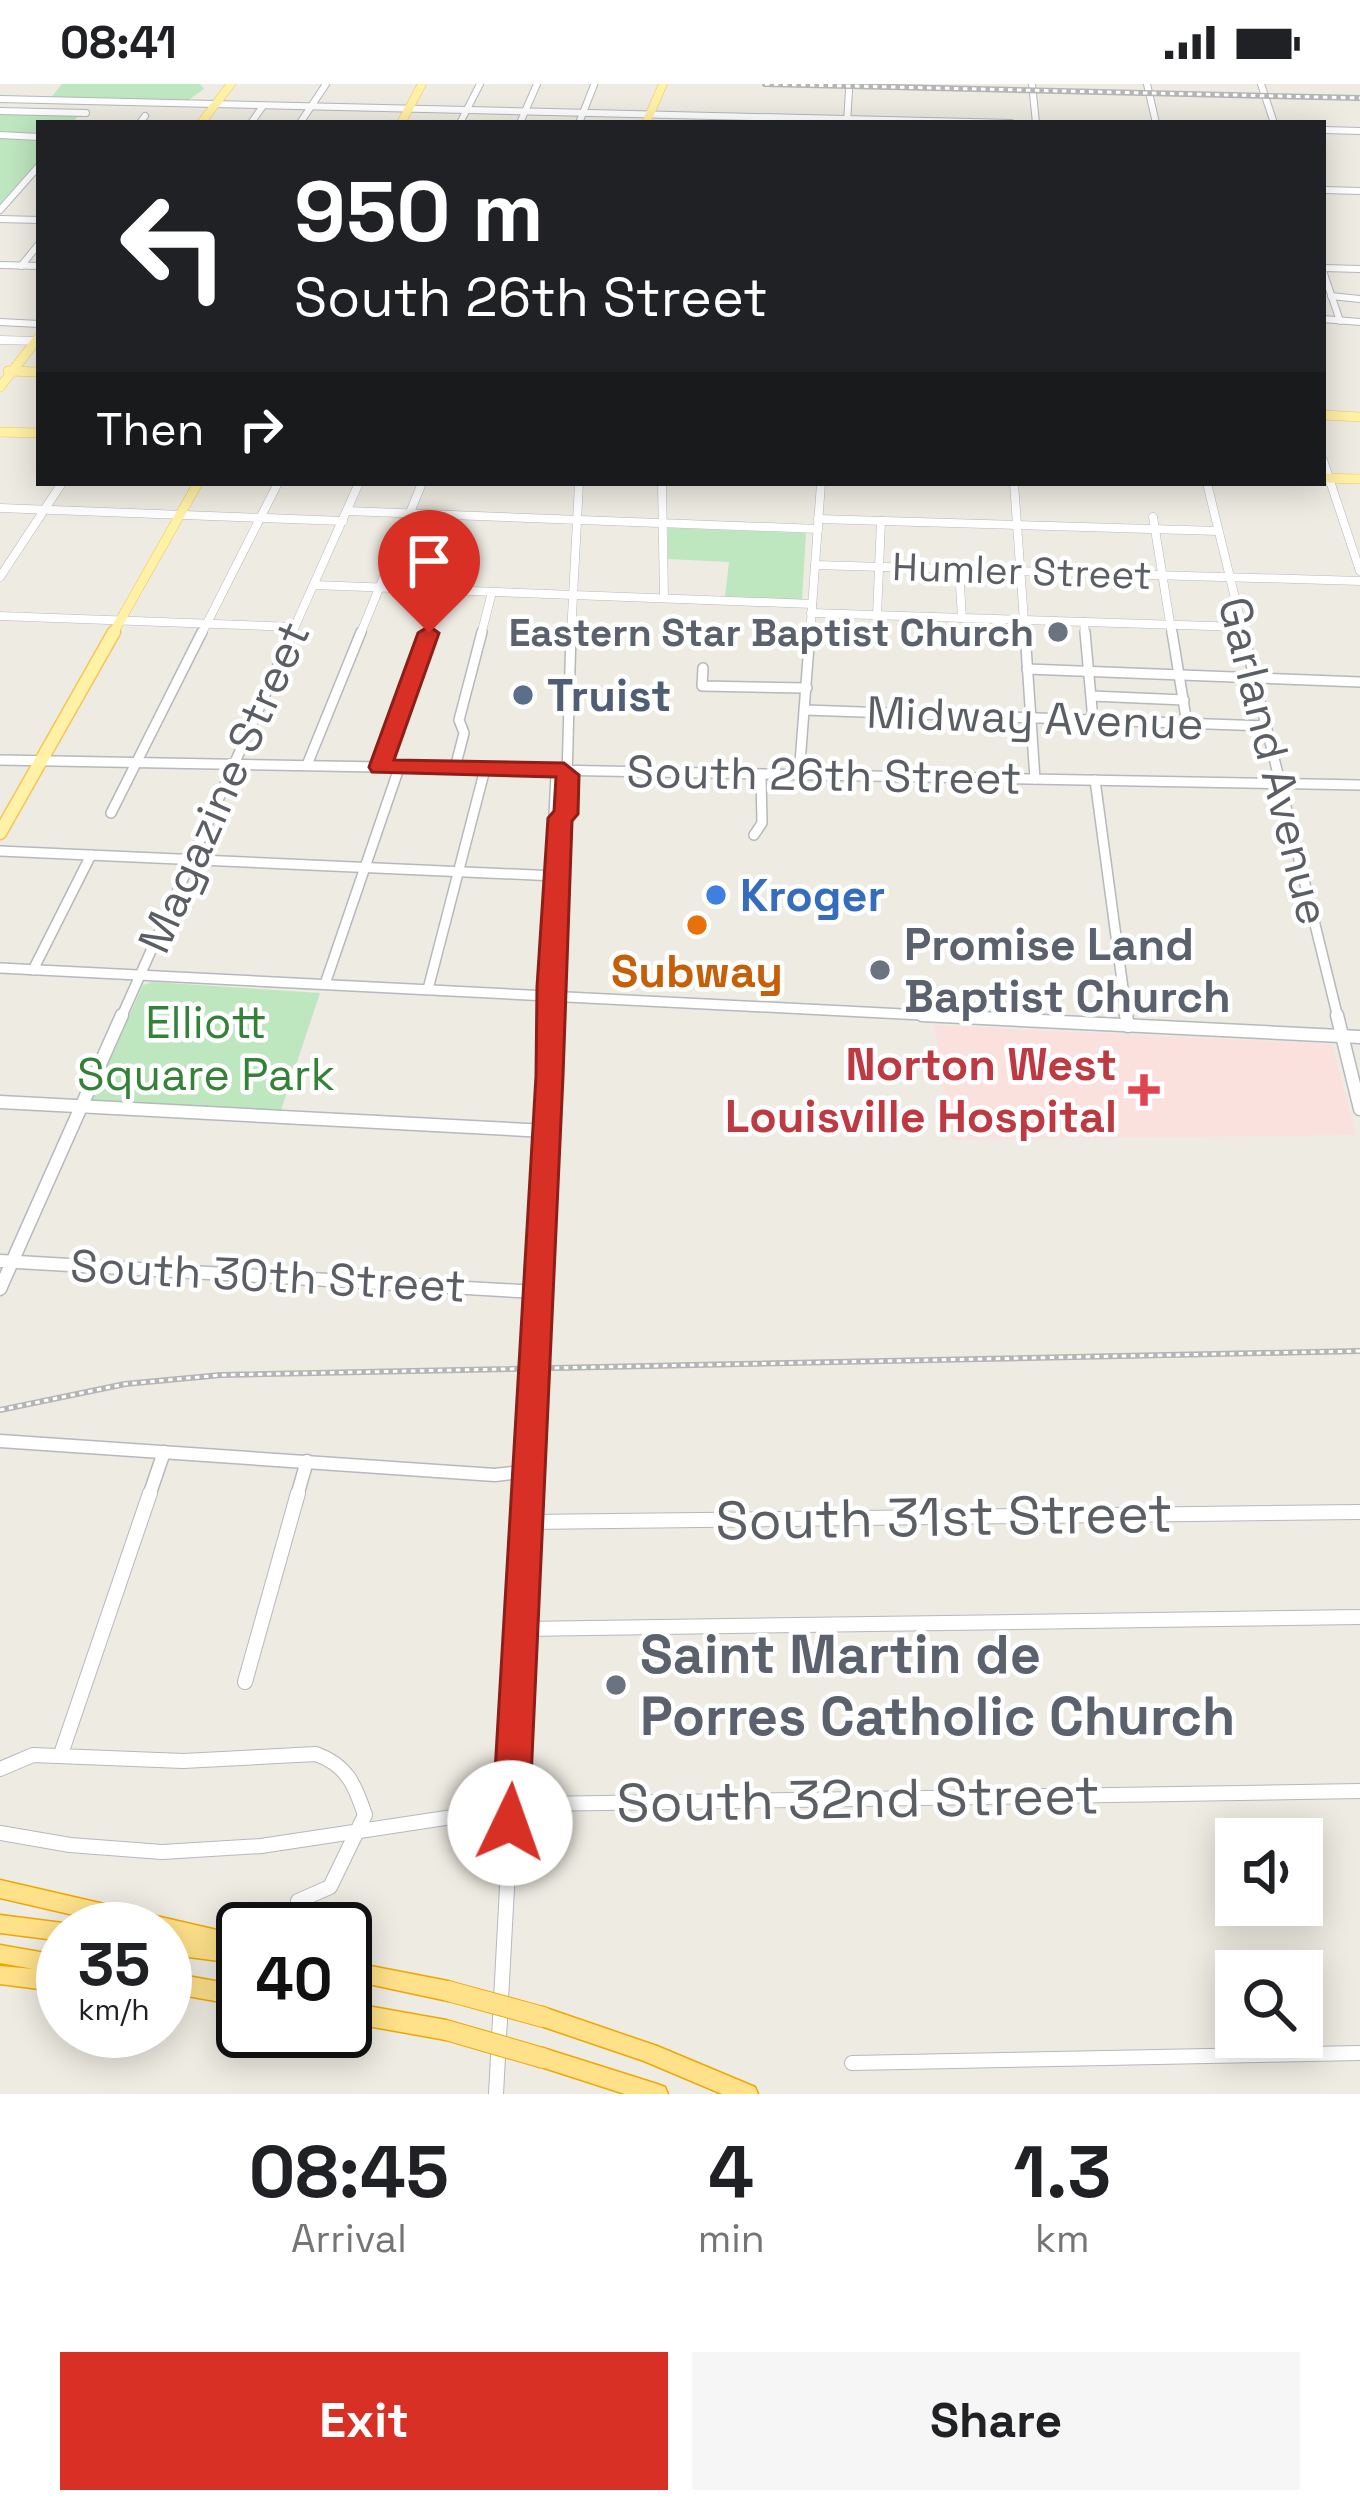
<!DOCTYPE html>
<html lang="en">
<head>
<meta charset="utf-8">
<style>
	body { margin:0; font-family:"Space Grotesk",sans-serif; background:#f6f6f6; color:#202124; height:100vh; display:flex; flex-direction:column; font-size:45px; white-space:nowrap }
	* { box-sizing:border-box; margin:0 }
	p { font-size:39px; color:#757577 }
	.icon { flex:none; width:66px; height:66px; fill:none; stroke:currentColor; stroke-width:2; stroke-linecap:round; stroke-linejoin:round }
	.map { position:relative; height:2010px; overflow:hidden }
	.panel { display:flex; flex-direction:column; background:#fff; flex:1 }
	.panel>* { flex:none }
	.guide { position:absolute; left:36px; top:36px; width:1290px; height:366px; border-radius:0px; box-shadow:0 6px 30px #0003; background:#202124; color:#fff; overflow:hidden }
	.buttons { position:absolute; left:1215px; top:1734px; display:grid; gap:24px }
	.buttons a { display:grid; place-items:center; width:108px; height:108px; border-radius:0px; background:#fff; box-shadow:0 6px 30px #0003; font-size:60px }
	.speed { position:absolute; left:36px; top:1818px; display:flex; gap:24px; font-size:60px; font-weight:700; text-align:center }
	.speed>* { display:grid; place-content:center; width:156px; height:156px; border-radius:50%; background:#fff; box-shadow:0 6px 30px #0003; line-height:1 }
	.speed small { font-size:30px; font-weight:400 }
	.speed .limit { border:6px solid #111; border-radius:18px; background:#fff; color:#111 }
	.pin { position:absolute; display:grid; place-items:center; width:102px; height:102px; color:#fff; margin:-123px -51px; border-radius:50% 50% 50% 0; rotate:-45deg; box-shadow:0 0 12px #0007 }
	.pin .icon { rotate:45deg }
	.me { position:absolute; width:132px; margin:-66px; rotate:3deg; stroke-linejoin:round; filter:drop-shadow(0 0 9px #0008) }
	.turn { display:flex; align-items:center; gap:42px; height:252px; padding:0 60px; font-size:54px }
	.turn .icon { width:156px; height:156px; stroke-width:2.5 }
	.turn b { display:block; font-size:84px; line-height:102px }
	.then { display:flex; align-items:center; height:114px; padding:0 60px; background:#0003; gap:24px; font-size:45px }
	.eta { display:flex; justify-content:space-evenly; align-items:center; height:204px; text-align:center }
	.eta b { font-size:72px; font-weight:800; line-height:84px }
	.action { display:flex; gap:24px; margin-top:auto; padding:24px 60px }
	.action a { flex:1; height:138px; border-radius:0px; background:#d93025; color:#fff; font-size:48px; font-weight:800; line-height:138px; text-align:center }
	.action a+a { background:#f6f6f6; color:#202124 }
	.status { display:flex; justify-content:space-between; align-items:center; height:84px; padding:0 60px; background:#fff; direction:ltr }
	.status svg { height:33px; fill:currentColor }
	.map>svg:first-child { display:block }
</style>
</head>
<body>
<div class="status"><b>08:41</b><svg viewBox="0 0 49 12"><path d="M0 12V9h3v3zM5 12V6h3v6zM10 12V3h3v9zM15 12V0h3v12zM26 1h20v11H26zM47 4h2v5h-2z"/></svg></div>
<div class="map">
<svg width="1360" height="2010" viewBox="0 0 1360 2010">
	<rect width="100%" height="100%" fill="#eeebe2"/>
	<path fill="#fbe1de" d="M934,941L1332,960L1356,1051L952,1056Z"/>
	<g fill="#bee6bf">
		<path d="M62,0H200L204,5L187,17L50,15Z"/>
		<path d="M0,28L79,31L72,39H39V76L0,120Z"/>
		<path d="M668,444L806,449L802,516L725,513L729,478L668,475Z"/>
		<path d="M153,898L320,909L281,1026L273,1029L91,1017L143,901Z"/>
	</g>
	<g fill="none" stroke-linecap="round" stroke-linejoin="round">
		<defs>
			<g id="minor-far4">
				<path d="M1032,0L1036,39"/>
				<path d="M1147,0L1156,39"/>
				<path d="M1261,0L1274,39"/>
				<path d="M0,15L1011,39"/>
				<path d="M0,27L86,29"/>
				<path d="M140,39L145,32"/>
				<path d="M251,39L263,22"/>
				<path d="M300,39L326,0"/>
				<path d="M460,39L480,0"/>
				<path d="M520,39L537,0"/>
				<path d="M579,39L594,1"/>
				<path d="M847,39L849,6"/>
				<path d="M1323,46L1360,47"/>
				<path d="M0,51L39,53"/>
				<path d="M1323,106L1360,107"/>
				<path d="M0,126L39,82"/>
				<path d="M0,135L39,136"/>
				<path d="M0,181L39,182"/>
				<path d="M21,182L39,160"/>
				<path d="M1323,184L1360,185"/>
				<path d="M1323,187L1340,237"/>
				<path d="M1331,212L1360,215"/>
				<path d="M1323,235L1360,238"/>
				<path d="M0,238L39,240"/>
			</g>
			<g id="minor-far3">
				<path d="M0,256L39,257"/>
				<path d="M1323,376L1360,487"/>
				<path d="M662,399L664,514"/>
				<path d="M1014,399L1025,551"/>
				<path d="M1207,399L1244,551"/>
				<path d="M0,424L343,437"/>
				<path d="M347,427L818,445"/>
				<path d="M1153,433L1172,551"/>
				<path d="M818,435L1218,447"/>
				<path d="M815,481L1360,497"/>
				<path d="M959,485L962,534"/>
				<path d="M0,493L62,399"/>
				<path d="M314,501L812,520"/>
				<path d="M811,529L1242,543"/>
				<path d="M0,532L294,543"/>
				<path d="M877,532L881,437"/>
				<path d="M1084,538L1085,551"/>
				<path d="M201,551L278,399"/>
				<path d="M291,551L359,399"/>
				<path d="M360,551L422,399"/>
				<path d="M428,551L444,506"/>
				<path d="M481,551L492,508"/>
				<path d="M571,551L579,399"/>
				<path d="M810,551L821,399"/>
			</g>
			<g id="minor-far2">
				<path d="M1025,548L1035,695"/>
				<path d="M1085,548L1093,636"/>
				<path d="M1172,548L1187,640"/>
				<path d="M1243,548L1338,934"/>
				<path d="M703,584L702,602L807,604"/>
				<path d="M1027,585L1360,598"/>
				<path d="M1092,612L1184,616"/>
				<path d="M805,626L1266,642"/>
				<path d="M0,676L1360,701"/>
				<path d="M307,681L361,548"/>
				<path d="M380,683L429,548"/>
				<path d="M455,684L464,649L459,636L482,548"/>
				<path d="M799,692L810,548"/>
				<path d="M1095,696L1127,934"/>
				<path d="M111,729L202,548"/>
				<path d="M560,734L554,731L556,691L564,686"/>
				<path d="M754,751L762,739L761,691"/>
				<path d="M0,767L556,792"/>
				<path d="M0,884L981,934"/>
				<path d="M33,886L91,771"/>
				<path d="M325,900L399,684"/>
				<path d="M428,905L485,685"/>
				<path d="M121,934L293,548"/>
				<path d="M552,934L560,734L566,730L571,548"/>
			</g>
			<g id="minor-far1">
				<path d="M922,931L1360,953"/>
				<path d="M1126,931L1128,942"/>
				<path d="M1337,931L1360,1025"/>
				<path d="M0,1018L546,1047"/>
				<path d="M0,1177L536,1208"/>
				<path d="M0,1205L122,931"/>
				<path d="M0,1357L495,1391L530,1387"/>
				<path d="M149,1412L164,1368"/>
				<path d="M297,1412L307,1377"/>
				<path d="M527,1412L552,931"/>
			</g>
			<g id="minor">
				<path d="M527,1438L1360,1428"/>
				<path d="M522,1545L1360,1533"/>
				<path d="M245,1598L298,1409"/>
				<path d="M61,1670L150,1409"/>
				<path d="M0,1685L33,1671L183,1677L316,1670C347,1681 355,1701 365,1731L330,1803L298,1817"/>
				<path d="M0,1749L70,1761L162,1768L261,1762L538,1720L1360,1707"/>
				<path d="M852,1979L1360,1969"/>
				<path d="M496,2010L528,1409"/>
			</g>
			<g id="major-far2">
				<path d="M201,39L231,0"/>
				<path d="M401,39L422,0"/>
				<path d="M646,39L663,0"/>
			</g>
			<g id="major-far1">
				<path d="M8,287L39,288"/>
				<path d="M0,303L39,253"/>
				<path d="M1323,331L1360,333"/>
				<path d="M0,348L39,349"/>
				<path d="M1323,394L1360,395"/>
				<path d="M112,551L198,399"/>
			</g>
			<path id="major" d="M0,749L114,548"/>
			<g id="highway">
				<path d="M0,1796L243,1852V1880L165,1870V1845H134L0,1814Z"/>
				<path d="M0,1831L63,1839L71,1842L72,1845H63V1857L0,1849Z"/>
				<path d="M0,1861L63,1872V1908L0,1900V1882L34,1885L0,1879Z"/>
				<path d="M345,1877L448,1897L456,1900L459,1907L456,1914L448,1917L345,1895Z"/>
				<path d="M165,1888L243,1902V1922L165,1908Z"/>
				<path d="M345,1918L446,1936L454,1939L457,1946L454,1953L446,1956L345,1938Z"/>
				<path d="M543,1923L657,1962L755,2003L758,2010H722L644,1977L535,1940L532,1933L535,1926Z"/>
				<path d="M543,1964L657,2000L665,2003L668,2010H625L535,1981L532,1974L535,1967Z"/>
			</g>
		</defs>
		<use href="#minor-far4" stroke="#b5b8bd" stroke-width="8"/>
		<use href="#minor-far3" stroke="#b5b8bd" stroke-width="9"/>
		<use href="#minor-far2" stroke="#b5b8bd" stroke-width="12"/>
		<use href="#minor-far1" stroke="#b5b8bd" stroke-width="15"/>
		<use href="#minor" stroke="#b5b8bd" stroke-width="16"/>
		<use href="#major-far2" stroke="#f3c757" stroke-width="9"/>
		<use href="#major-far1" stroke="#f3c757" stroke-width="10"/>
		<use href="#major" stroke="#f3c757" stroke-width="15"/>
		<use href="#highway" stroke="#f0a600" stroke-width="3"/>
		<use href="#minor-far4" stroke="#fff" stroke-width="6"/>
		<use href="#minor-far3" stroke="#fff" stroke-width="8"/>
		<use href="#minor-far2" stroke="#fff" stroke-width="9"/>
		<use href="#minor-far1" stroke="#fff" stroke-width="12"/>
		<use href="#minor" stroke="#fff" stroke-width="14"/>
		<use href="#major-far2" stroke="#fff1a6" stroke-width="8"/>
		<use href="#major-far1" stroke="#fff1a6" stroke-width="9"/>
		<use href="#major" stroke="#fff1a6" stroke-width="12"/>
		<use href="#highway" fill="#fee189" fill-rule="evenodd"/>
		<defs>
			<g id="rail">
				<path d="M765,0L1360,14"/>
				<path d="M0,1326L125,1300L221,1291L1360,1267"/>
			</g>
		</defs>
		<use href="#rail" stroke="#b4b5b5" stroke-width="6"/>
		<use href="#rail" stroke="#fff" stroke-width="3" stroke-dasharray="4.5" stroke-linecap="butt"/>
		<defs>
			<g id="highway-bridge">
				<path d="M448,1907L543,1933"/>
				<path d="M446,1946L543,1974"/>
			</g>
		</defs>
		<use href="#highway-bridge" stroke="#f0a600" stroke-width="22" stroke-linecap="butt"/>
		<use href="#highway-bridge" stroke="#fee189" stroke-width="20"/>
	</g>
	<path fill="#d93025" stroke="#8d1f18" stroke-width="3" d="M429,542L439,549L394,676L564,679L579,691L578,730L572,737L563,992L529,1739L524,1750L510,1755L497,1750L492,1739L536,992L537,903L548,734L554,727L556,693L372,688L369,683L418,549Z"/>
	<g fill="#6b7280" stroke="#fff" stroke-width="4.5">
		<circle cx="1058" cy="548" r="12"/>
		<circle cx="880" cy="886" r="12"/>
		<circle cx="616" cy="1601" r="12"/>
	</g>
	<circle fill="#5c6f8a" stroke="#fff" stroke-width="4.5" cx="523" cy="611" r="12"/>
	<circle fill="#3f7fe0" stroke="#fff" stroke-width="4.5" cx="716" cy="811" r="12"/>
	<circle fill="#e8710a" stroke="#fff" stroke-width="4.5" cx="697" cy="841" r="12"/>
	<path fill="#e0444e" stroke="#fff" stroke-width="4.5" d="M1138 988h12v12h12v12h-12v12h-12v-12h-12v-12h12z"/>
	<g text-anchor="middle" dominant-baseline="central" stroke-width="9" stroke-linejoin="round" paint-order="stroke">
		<g font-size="39" fill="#5b5f64" stroke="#fff">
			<text transform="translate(1022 487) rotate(2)">Humler Street</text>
		</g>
		<g font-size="39" font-weight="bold" fill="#5b616d" stroke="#fff" text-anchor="end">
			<text x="1034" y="548">Eastern Star Baptist Church</text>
		</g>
		<g font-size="45" font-weight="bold" fill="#4e5e75" stroke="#fff" text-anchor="start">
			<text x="547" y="611">Truist</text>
		</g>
		<g font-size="45" fill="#5b5f64" stroke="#fff">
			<text transform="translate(1035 634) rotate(2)">Midway Avenue</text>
			<text transform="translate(1274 677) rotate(76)">Garland Avenue</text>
			<text transform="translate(824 691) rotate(1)">South 26th Street</text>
			<text transform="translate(224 703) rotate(-66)">Magazine Street</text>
			<text transform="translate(268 1192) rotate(3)">South 30th Street</text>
		</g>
		<g font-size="45" font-weight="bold" fill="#366cbe" stroke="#fff" text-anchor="start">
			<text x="740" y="811">Kroger</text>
		</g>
		<g font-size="45" font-weight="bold" fill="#5b616d" stroke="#fff" text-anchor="start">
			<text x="904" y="860">Promise Land<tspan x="904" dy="52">Baptist Church</tspan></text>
		</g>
		<g font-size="45" font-weight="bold" fill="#c56008" stroke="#fff">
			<text x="697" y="887">Subway</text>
		</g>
		<g font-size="45" fill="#338237" stroke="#fff">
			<text x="206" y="938">Elliott<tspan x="206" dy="52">Square Park</tspan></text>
		</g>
		<g font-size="45" font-weight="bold" fill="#be3a42" stroke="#fff" text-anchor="end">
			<text x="1117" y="980">Norton West<tspan x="1117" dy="52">Louisville Hospital</tspan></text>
		</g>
		<g font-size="54" fill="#5b5f64" stroke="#fff">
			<text transform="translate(944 1433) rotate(-1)">South 31st Street</text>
			<text transform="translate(858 1715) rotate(-1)">South 32nd Street</text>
		</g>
		<g font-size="54" font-weight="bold" fill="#5b616d" stroke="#fff" text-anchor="start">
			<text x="640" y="1570">Saint Martin de<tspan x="640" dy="62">Porres Catholic Church</tspan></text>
		</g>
	</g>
</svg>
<div class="buttons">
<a><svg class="icon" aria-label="sound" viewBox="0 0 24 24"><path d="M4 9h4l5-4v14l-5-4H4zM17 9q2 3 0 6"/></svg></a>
<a><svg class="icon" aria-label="search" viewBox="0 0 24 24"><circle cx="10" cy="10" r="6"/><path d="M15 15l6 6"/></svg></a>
</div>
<div class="speed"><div>35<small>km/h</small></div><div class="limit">40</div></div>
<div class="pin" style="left:429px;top:549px;background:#d93025"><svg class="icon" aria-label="arrive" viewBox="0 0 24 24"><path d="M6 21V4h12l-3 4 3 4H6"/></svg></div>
<svg class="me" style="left:510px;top:1739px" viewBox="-20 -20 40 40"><circle r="19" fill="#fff"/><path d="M0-13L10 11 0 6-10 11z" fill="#d93025"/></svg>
<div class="guide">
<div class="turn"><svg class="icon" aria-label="left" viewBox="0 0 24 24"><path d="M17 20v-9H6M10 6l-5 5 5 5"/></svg><div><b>950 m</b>South 26th Street</div></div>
<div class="then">Then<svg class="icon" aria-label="right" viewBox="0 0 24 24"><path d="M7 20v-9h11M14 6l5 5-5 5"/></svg></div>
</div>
</div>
<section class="panel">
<div class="eta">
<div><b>08:45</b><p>Arrival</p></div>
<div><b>4</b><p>min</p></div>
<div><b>1.3</b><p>km</p></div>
</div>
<div class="action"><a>Exit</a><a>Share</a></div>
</section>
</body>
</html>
